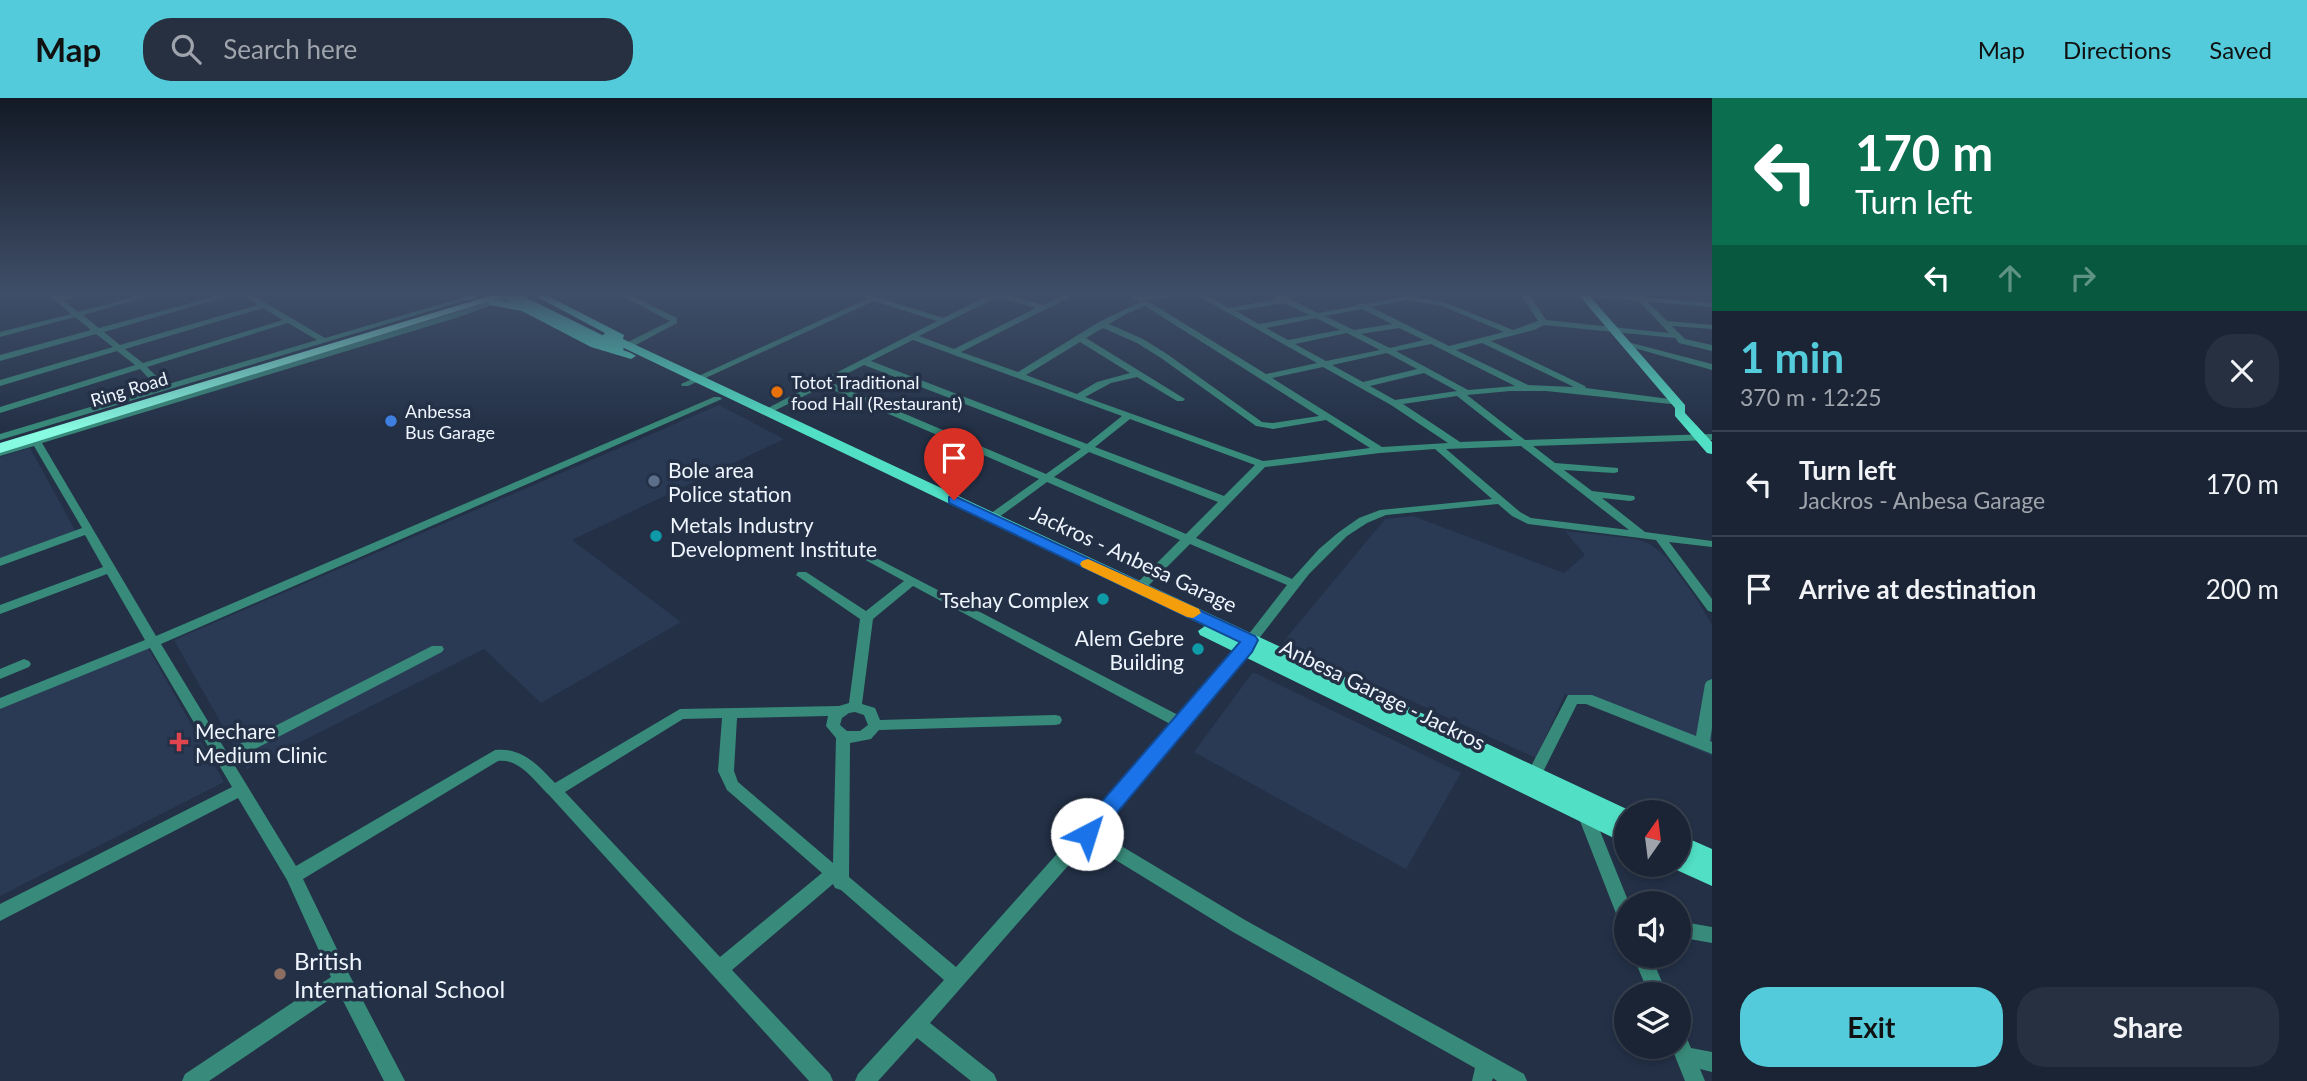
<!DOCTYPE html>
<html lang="en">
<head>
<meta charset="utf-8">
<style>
	body { margin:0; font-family:Lato,sans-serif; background:#273040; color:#f1f3f6; height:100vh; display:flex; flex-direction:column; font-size:26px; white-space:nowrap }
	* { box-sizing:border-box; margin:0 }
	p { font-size:23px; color:#9fa4ac }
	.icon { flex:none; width:38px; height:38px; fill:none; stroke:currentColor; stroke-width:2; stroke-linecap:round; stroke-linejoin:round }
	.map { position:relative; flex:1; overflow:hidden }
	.side { display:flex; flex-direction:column; background:#1a2434; width:595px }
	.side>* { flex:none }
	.banner { background:#0b6e4f; color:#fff; overflow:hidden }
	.needle { width:46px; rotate:14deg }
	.controls { position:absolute; left:1614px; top:702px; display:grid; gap:14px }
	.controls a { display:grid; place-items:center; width:77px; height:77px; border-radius:50%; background:#1a2434; box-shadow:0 4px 10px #0003,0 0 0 2px #38414f; font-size:35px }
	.pin { position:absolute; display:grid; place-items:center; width:60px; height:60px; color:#fff; margin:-72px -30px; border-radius:50% 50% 50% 0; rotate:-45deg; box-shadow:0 0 7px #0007 }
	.pin .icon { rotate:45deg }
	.me { position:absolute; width:77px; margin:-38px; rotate:40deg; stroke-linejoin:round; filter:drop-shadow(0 0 5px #0008) }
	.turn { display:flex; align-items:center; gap:24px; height:147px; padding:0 28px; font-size:32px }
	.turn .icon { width:91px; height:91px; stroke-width:2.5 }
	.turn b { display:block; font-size:49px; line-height:60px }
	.lanes { display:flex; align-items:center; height:66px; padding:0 28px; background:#0003; justify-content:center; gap:35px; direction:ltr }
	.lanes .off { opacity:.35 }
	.round { display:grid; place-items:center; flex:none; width:74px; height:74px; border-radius:28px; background:#273040 }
	.summary { display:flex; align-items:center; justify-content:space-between; height:119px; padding:0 28px }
	h1 { font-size:42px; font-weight:700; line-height:52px; color:#53cbda }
	.cta { display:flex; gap:14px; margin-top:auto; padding:14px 28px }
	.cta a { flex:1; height:80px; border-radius:28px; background:#53cbda; color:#111; font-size:28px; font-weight:700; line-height:80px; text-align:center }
	.cta a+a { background:#273040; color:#f1f3f6 }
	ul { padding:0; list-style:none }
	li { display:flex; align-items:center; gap:21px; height:105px; padding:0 28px; border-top:2px solid #38414f }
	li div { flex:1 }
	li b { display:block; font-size:26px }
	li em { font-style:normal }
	header { display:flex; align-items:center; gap:42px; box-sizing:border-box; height:98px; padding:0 35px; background:#53cbda; color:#111 }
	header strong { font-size:33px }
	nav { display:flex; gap:38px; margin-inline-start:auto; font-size:24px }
	.search { width:490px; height:63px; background:#273040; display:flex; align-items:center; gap:18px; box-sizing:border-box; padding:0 24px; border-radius:28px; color:#9fa4ac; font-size:26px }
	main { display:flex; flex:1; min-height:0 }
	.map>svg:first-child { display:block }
</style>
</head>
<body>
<header>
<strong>Map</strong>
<div class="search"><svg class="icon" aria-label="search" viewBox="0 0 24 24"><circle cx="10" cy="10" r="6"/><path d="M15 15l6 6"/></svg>Search here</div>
<nav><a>Map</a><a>Directions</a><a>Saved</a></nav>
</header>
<main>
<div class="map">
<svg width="1712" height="983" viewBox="0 0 1712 983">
	<rect width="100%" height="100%" fill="#233046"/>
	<g fill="#2a3a55">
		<path d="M719,307L784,341L572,442L681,524L541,605L484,551L247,671L174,542Z"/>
		<path d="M30,350L76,434L0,461V359Z"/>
		<path d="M1413,418L1564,475L1585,457L1565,433L1636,441L1650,446L1666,459L1696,500L1712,527V658L1565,596L1536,660L1283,544L1385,421Z"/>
		<path d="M148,550L224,684L0,798V611Z"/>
		<path d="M1253,574L1461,675L1406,771L1194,654Z"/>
	</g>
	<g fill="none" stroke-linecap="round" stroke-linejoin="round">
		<g fill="#388b7a" fill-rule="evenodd">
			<path d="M46,195H54L59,198L74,195H86L85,197L63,202L78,214L149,195H160L83,217L99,230L228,195H239L104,234L120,247L258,207L240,195H249L325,240L479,195H490L0,342V336L157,289L140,271L0,315V309L135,267L117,253L0,288V282L113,249L96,236L0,263V257L91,232L75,219L0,239V234L71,216ZM263,210L283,222L143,265L125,251ZM288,225L317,242L165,287L147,269Z"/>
			<path d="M515,195H525L456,220L42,345L156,538L714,299H720L722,301L161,546L226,653L432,548H442L444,551L442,554L232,663L296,768L495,652C522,649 538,667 555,685L680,611L839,608L849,605L860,521L796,477L798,474H806L866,513L904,483L849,453L847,451L853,448L1180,618L1238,550L1287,487L1190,446L1143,493H1135L1133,490L1135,487L1180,442L1047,384L995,422H987L985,420L987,418L1039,381L824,288L768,316L765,317L760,314L937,223L874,203L688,288H682L681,286L867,201L853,195H864L943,220L993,195H1002L1043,207L1069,195H1078L961,254L1018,274L1099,224L1140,204L1126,195H1135L1140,198L1192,195L1188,197L1146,202L1266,276L1317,265L1193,195H1202L1229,210L1277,201L1266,195L1280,197L1309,195L1308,197L1287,200L1318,215L1356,208L1360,205L1364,206L1407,198L1444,204L1513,232L1538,223L1520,195H1528L1546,222L1669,235L1639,203L1568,197L1564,195H1591L1634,198L1638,196L1643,199L1712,205V209L1648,204L1667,223L1712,227V231L1672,228L1685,241L1712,247V253L1679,245L1675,240L1544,227L1534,232L1491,243L1585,288L1586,290L1677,302L1680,303V307L1546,293H1510L1467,297L1525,342L1712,336V342L1533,348L1555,365L1618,370V374L1614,375L1564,372L1592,393L1634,398L1635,400L1634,402L1630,403L1602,400L1645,434L1712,443V449L1669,444L1712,501V514L1708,513L1656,442L1528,426L1512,418L1498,406L1386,417L1367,425L1347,438L1309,476L1229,579L1098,734L1245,822L1524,976L1527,983H1497L1493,980L1492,983H1472L1475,970L1233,834L1088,745L930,925L994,976L997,983H971L917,940L878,983H855L858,976L944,882L841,792L835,790L833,786L732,872L830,976L833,983H809L549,697C535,684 520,660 498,663L303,781L349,876L405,983H384L339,895L209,983H182L185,976L331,879L287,782L238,700L0,823V806L232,689L150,550L0,611V600L145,542L107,476L0,516V507L103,469L85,437L0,468V460L82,430L34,348L0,358V352L450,216ZM997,199L1036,210L954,251L919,238ZM1407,202L1442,208L1504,234L1449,248L1371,209ZM1284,205L1309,217L1259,226L1236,213ZM1145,208L1319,318L1273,325L1262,324L1167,256L1143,241L1109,226L1126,216ZM1362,211L1392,226L1354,232L1325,218ZM1316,220L1340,232L1288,242L1266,230ZM1103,230L1137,245L1161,260L1256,328L1273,331L1326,322L1370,350L1263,363L1085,299L1111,285L1137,279L1177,303H1183L1185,301L1086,240ZM1399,230L1424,242L1390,250L1361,236ZM1347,235L1380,252L1326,263L1295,246ZM913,242L1122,318L1087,346L871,263ZM1080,244L1130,275L1097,284L1077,296L1026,277ZM1482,245L1574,289L1528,287L1456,252ZM1431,246L1515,288L1468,292L1396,253ZM1387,255L1417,271L1363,284L1332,267ZM864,267L1081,351L1046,376L830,284ZM1323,269L1391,307L1448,345L1382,349L1272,280ZM1424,275L1457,293L1395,302L1370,288ZM1457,298L1513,342L1460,344L1403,306ZM1130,321L1255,367L1224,398L1095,349ZM1521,348L1629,432L1531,420L1520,414L1446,351ZM1435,351L1492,401L1380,412L1359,420L1339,434L1319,451L1292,481L1196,440L1265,369L1380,355ZM1089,354L1218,404L1186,436L1054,379ZM913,488L1172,627L956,869L849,779L850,645L871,641L879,632L1055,627L1060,626L1062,622L1060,618L1055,617L880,622L875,610L862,606L873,521ZM855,614L864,617L868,627L860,633H847L840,627L842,620L849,615ZM828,618L826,628L836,640L833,765L738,684L734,673L737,620ZM722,620L718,673L727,692L822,775L720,859L565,694L683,621Z"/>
			<path d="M617,195H626L677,220V225L630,250H624V246L670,223Z"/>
			<path d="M1620,242L1712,266V272L1620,246Z"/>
			<path d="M24,561L29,563L31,566L29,569L0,581V571Z"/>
			<path d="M1712,581V630L1710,643L1712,644V656L1586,606H1577L1539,682L1534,684L1529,682L1526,678L1568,597H1592L1696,638L1705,586L1707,583Z"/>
			<path d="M1586,712L1592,713L1594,718L1629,805H1626V826L1620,824L1617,818L1578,718L1580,713Z"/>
			<path d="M1678,823L1712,829V845L1678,839Z"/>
			<path d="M1633,858H1651L1667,896H1649Z"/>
			<path d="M1678,933L1685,936L1691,950L1712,954V974L1700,971L1705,983H1685L1671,948H1678Z"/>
		</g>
		<g fill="#51e0c5" fill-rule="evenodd">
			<path d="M469,195H480L471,202H465L463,200Z"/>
			<path d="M530,195H542L624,237L623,241L1633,714H1626V746L1200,537L1198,533L1205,528L603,240L602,238L605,235Z"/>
			<path d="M1577,195H1587L1685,307V315L1712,344V356L1707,355L1675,318V310Z"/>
			<path d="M492,202C533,204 563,229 600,245C611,250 627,251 636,258L631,261L591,249L522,213L489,207V203Z"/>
			<path d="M1678,736L1712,751V788L1670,769L1669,766H1678Z"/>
		</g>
		<path fill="#87fbe2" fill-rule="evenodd" d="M499,195H516L0,355V345Z"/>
		<path stroke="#51e0c5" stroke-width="11" d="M504,195L618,251"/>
	</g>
	<linearGradient id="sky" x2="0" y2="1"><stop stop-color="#131a26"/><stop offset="0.59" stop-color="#3f4e68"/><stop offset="1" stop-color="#3f4e68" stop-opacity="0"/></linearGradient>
	<rect width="1712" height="332" fill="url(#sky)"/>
	<path fill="#1a73e8" stroke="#114b97" stroke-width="2" d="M954,398L1255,538L1258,542L1252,554L1094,742L1087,745L1079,742L1076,736L1079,730L1240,544L949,405V399Z"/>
	<path fill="#f59e0b" d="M1088,461L1199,511L1201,515L1193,520L1187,519L1082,469L1080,466L1082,463Z"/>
	<circle fill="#e8710a" stroke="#233046" stroke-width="2.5" cx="777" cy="294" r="7"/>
	<circle fill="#3f7fe0" stroke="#233046" stroke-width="2.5" cx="391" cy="323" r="7"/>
	<circle fill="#5c6f8a" stroke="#233046" stroke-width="2.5" cx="654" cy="383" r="7"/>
	<g fill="#0f9aa8" stroke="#233046" stroke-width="2.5">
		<circle cx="656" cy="438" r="7"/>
		<circle cx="1103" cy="501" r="7"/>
		<circle cx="1198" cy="551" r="7"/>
	</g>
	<path fill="#e0444e" stroke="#233046" stroke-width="2.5" d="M175.5 633.5h7v7h7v7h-7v7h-7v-7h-7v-7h7z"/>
	<circle fill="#8d6e63" stroke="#233046" stroke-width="2.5" cx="280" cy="876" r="7"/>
	<g text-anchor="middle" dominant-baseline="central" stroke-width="7" stroke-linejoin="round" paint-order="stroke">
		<g font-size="18" fill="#eff5fe" stroke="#233046" text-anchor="start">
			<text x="791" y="284">Totot Traditional<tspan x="791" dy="21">food Hall (Restaurant)</tspan></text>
			<text x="405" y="313">Anbessa<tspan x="405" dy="21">Bus Garage</tspan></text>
		</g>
		<g font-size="18" fill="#eff5fe" stroke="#233046">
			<text transform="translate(129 291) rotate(-17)">Ring Road</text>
		</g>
		<g font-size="21" fill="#eff5fe" stroke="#233046" text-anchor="start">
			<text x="668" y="371">Bole area<tspan x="668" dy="24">Police station</tspan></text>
			<text x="670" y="426">Metals Industry<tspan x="670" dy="24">Development Institute</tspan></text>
			<text x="1089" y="501" text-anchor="end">Tsehay Complex</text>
			<text x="1184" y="539" text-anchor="end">Alem Gebre<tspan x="1184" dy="24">Building</tspan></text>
			<text x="195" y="632">Mechare<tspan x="195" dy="24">Medium Clinic</tspan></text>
		</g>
		<g font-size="21" fill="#eff5fe" stroke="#233046">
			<text transform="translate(1134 460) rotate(25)">Jackros - Anbesa Garage</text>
			<text transform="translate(1383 596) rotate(26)">Anbesa Garage - Jackros</text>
		</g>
		<g font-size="24" fill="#eff5fe" stroke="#233046" text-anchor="start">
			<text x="294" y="862">British<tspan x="294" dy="28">International School</tspan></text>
		</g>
	</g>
</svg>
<div class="controls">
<a><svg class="needle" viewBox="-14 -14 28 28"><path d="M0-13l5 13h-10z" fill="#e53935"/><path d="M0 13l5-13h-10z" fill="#9fa4ac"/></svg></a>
<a><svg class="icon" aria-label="sound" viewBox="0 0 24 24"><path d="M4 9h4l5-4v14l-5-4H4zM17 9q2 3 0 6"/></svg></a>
<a><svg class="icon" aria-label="layers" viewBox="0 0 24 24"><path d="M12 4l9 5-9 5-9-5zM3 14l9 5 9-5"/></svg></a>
</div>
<div class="pin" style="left:954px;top:402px;background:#d93025"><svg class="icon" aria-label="arrive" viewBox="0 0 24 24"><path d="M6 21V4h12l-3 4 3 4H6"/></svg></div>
<svg class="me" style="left:1087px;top:736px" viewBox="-20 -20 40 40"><circle r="19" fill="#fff"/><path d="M0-13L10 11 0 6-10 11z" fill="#1a73e8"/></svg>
</div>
<section class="side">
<div class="banner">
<div class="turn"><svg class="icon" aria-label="left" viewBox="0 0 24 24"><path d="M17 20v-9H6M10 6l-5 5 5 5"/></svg><div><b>170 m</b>Turn left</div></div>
<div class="lanes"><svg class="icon" aria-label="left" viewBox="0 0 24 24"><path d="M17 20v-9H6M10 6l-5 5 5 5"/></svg><svg class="icon off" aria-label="ahead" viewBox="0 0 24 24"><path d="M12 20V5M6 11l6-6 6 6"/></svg><svg class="icon off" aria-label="right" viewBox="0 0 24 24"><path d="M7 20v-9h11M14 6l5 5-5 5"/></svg></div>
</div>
<div class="summary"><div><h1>1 min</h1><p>370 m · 12:25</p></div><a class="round"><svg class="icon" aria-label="close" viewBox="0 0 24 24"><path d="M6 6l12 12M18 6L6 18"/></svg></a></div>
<ul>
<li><svg class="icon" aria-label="left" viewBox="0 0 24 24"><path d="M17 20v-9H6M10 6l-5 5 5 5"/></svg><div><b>Turn left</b><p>Jackros - Anbesa Garage</p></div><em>170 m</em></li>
<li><svg class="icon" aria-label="arrive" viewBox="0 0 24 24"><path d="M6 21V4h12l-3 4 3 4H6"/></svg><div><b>Arrive at destination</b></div><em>200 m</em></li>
</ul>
<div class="cta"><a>Exit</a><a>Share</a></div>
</section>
</main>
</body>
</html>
